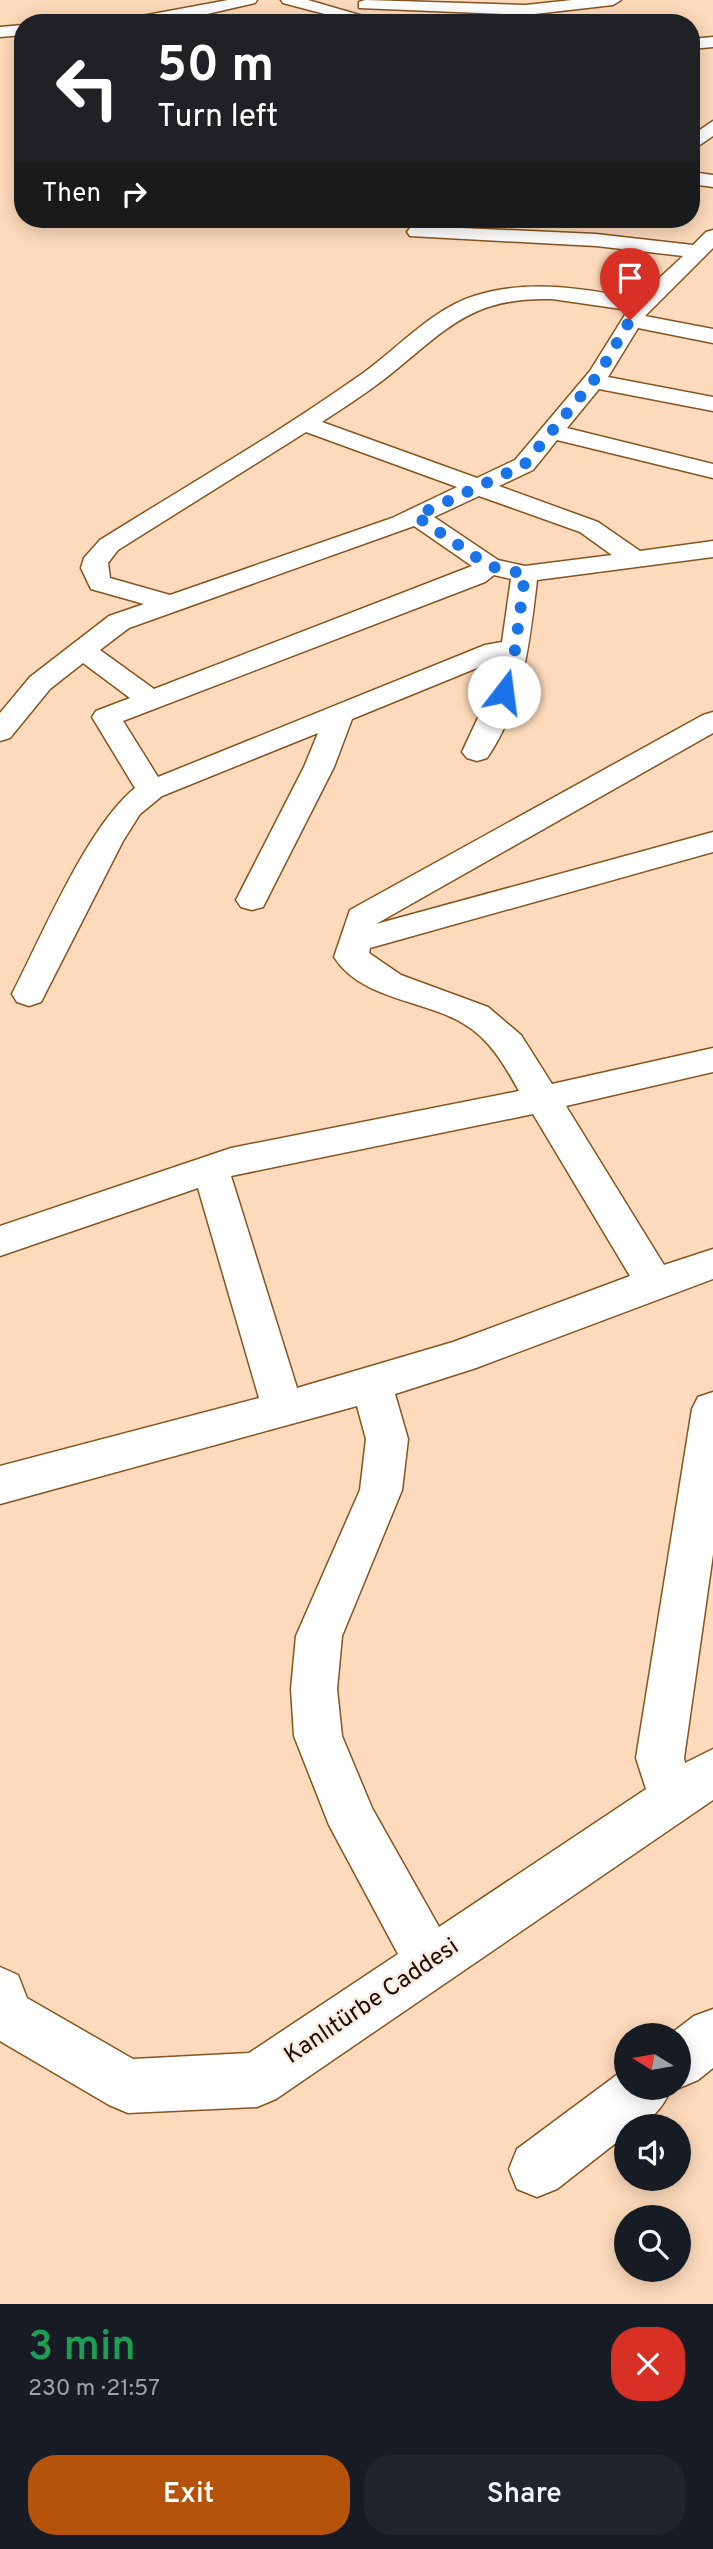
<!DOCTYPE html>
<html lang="en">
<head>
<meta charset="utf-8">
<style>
	body { margin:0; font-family:Overpass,sans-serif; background:#20242c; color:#f1f3f6; height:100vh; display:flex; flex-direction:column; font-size:26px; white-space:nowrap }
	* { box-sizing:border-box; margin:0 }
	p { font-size:23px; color:#9ea1a6 }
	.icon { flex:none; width:38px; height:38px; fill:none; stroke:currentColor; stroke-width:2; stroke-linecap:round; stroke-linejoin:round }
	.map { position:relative; height:2304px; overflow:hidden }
	.sheet { display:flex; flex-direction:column; background:#171b24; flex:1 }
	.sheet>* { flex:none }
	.top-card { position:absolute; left:14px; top:14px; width:686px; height:214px; border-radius:28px; box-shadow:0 4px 18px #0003; background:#202124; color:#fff; overflow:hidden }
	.needle { width:46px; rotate:281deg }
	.buttons { position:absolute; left:614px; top:2023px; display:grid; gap:14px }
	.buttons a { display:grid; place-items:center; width:77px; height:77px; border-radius:50%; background:#171b24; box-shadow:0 4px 18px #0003; font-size:35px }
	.pin { position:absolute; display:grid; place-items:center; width:60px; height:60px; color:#fff; margin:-72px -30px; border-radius:50% 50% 50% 0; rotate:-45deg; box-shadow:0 0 7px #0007 }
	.pin .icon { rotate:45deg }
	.me { position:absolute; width:77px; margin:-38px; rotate:15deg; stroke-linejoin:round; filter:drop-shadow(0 0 5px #0008) }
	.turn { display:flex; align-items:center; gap:24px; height:147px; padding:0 28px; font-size:32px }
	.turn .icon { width:91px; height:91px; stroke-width:2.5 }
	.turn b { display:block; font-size:49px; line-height:60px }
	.then { display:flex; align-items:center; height:66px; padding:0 28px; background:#0003; gap:14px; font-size:26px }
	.round { display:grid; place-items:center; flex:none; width:74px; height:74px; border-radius:28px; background:#20242c }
	.head { display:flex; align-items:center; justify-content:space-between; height:119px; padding:0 28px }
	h1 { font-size:42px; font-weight:600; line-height:52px; color:#1e9e55 }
	.action { display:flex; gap:14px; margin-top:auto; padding:14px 28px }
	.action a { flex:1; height:80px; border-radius:28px; background:#b45309; color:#fff; font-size:28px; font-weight:600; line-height:80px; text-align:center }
	.action a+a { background:#20242c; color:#f1f3f6 }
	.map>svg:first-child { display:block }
</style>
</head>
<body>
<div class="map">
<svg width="713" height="2304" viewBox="0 0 713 2304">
	<rect width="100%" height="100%" fill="#fddabb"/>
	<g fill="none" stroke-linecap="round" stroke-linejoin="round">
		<defs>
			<g id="minor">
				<path d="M228,0H257L255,3L168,23H123L131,18Z"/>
				<path d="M281,0H308L387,23H359L283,3Z"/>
				<path d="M365,0L526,5L572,0H621L613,5L526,15L359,8V2Z"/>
				<path d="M23,25V35L0,37V27Z"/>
				<path d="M713,37V47L691,49V39Z"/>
				<path d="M713,121V136L691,151V136Z"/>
				<path d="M691,172L713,175V187L691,184Z"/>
				<path d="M417,226L596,234L693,245L706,232L713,230V248L645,316L713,329V343L638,328L608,377L713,397V411L599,389L567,428L713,464V478L557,440L533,470L499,486L598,522L640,551L713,541V557L537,580C530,641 523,706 487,758L477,761L467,758L462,752L490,692L499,659L352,719L334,767L263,907L252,910L241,907L236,900L304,767L318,733L162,796L140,814L123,841L41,1002L29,1006L17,1002L12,994C42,936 87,827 135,788L92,717L96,711L130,698L83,663L50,689L10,738L0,741V713L30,677L109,616L144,604L91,589L81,568L84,558L100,540C186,486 274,436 356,378C395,352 428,311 474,296C528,279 582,288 637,299L683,256L596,246L410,236L407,232L410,228ZM552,299L628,310L590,371L515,460L477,478L322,422C346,406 370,391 392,373C449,327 473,297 552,299ZM306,432L457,487L392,518L170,595L110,578L108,563L118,550ZM479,496L580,532L612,555L525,566L498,560L434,517ZM414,526L472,566L154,689L100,650L129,628ZM494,575L511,579L502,642L485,645L158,777L123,721L485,582Z"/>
				<path d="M713,712V733L376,924L713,832V852L370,948L369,953L401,975L488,1007L521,1035L552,1084L713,1048V1072L566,1106L664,1265L713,1249V1279L476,1368L395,1394L408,1439L402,1490L342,1636L337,1689L342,1736L372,1808L439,1927L646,1789L636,1758L692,1409L698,1397L713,1392V1554L684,1758L685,1763L713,1749V1800L276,2099L257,2107L128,2113L109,2105L0,2041V1967L18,1975L27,1998L133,2059L249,2053L398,1954L329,1825L294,1736L291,1689L296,1636L360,1490L366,1439L357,1406L0,1504V1466L259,1398L198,1188L0,1256V1226L231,1148L519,1091C505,1066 490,1039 464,1024C426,1000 361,1000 334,957L350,910L703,715ZM533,1114L630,1276L453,1342L297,1388L231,1176Z"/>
				<path d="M713,2009V2068L698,2080L679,2088V2035H669L694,2016Z"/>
				<path d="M626,2068V2088H671C664,2107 649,2126 626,2126V2135L557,2189L537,2197L517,2189L509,2169L517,2149Z"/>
			</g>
		</defs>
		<use href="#minor" stroke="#86541e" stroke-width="3"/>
		<use href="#minor" fill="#fff" fill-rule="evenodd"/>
	</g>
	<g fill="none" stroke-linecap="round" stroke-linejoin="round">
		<path stroke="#1a73e8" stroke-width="12" stroke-dasharray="0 21.6" d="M504,692L515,650L525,574L489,566L416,516L524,465L599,374L630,320"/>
	</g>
	<g text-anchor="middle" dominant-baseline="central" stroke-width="5" stroke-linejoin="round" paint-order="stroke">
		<g font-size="24" fill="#200c00" stroke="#f8ece2">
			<text transform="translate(372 2002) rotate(-34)">Kanlıtürbe Caddesi</text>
		</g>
	</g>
</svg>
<div class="buttons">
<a><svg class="needle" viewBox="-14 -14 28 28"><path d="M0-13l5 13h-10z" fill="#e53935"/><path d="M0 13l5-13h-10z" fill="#9ea1a6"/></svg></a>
<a><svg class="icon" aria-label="sound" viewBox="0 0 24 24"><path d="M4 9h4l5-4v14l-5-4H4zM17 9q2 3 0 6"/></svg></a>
<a><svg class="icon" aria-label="search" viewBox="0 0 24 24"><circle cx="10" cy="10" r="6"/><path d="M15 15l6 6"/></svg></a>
</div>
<div class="pin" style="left:630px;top:320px;background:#d93025"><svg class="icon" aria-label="arrive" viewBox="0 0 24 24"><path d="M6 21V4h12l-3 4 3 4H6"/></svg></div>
<svg class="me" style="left:504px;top:692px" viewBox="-20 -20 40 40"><circle r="19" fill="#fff"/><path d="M0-13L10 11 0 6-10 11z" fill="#1a73e8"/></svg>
<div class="top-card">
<div class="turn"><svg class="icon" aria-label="left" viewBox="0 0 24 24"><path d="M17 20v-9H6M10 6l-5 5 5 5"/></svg><div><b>50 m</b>Turn left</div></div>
<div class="then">Then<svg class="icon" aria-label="right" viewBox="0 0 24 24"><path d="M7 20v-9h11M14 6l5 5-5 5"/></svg></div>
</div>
</div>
<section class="sheet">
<div class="head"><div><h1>3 min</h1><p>230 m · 21:57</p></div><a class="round" style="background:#d93025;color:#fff"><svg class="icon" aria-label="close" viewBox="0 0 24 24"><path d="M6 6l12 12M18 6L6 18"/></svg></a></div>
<div class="action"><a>Exit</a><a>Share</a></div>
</section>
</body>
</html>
